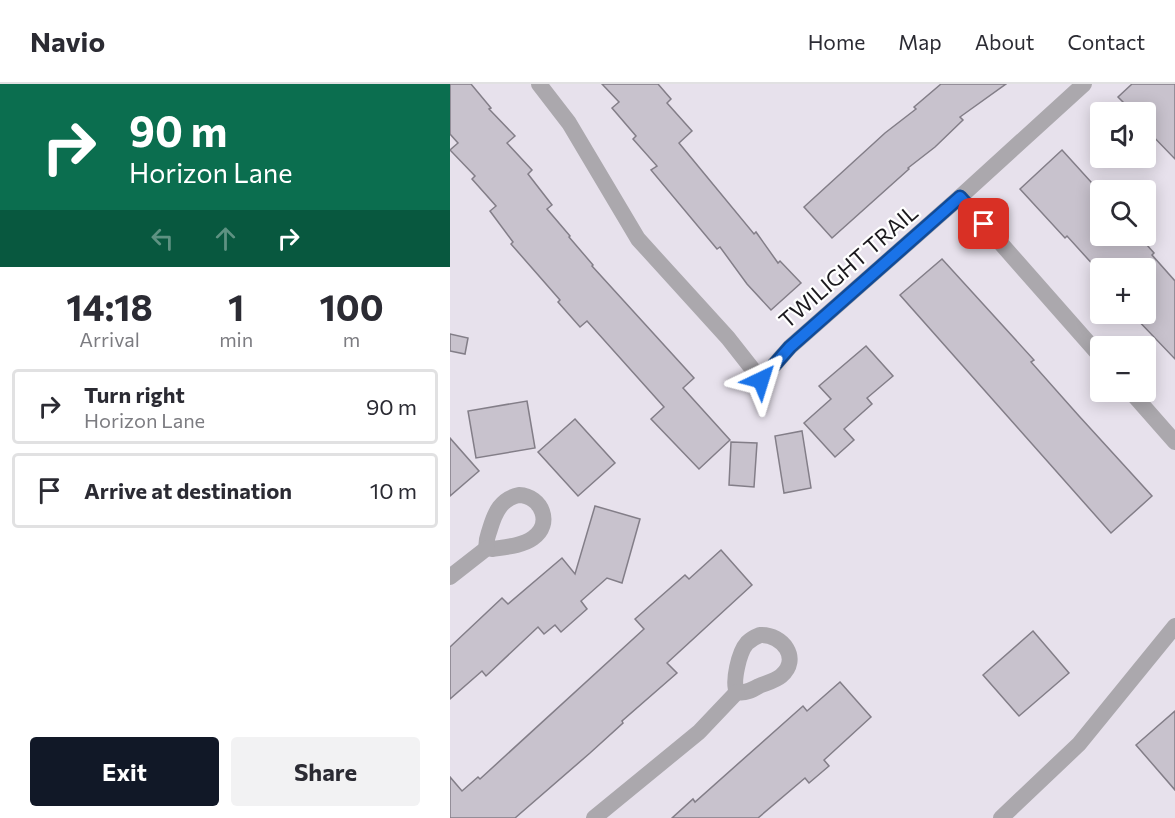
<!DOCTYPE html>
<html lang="en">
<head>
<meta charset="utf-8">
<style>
	body { margin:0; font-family:Commissioner,sans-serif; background:#f2f2f3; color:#2b2b33; height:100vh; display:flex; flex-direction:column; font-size:22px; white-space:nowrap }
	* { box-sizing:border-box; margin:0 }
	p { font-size:20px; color:#7c7c81 }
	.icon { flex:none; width:33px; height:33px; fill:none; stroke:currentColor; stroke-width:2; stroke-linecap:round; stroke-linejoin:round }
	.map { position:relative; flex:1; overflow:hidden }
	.panel { display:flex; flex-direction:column; background:#fff; width:450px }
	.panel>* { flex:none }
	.hud { background:#0b6e4f; color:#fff; overflow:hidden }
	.buttons { position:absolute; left:640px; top:18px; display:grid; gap:12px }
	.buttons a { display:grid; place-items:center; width:66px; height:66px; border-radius:6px; background:#fff; box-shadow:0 3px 15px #0003; font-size:30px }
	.pin { position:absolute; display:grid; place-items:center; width:51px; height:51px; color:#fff; margin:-26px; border-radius:12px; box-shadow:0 3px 9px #0006 }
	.me { position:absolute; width:66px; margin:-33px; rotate:41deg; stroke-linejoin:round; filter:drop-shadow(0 0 4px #0008) }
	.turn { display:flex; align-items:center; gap:21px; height:126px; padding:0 30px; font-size:27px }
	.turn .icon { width:78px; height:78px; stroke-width:2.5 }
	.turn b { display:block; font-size:42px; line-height:51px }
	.lanes { display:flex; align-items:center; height:57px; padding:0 30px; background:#0003; justify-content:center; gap:30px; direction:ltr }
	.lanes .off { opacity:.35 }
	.eta { display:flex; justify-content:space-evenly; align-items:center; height:102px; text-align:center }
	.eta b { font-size:36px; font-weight:700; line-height:42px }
	.action { display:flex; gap:12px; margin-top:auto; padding:12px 30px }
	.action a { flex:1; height:69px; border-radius:6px; background:#111827; color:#fff; font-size:24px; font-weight:700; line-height:69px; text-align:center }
	.action a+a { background:#f2f2f3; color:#2b2b33 }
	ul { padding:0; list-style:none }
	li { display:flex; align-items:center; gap:18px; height:75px; margin:0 12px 9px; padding:0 18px; border:3px solid #e1e1e2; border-radius:6px }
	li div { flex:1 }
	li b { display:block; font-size:22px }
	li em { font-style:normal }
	header { display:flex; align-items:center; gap:36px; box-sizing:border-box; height:84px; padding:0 30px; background:#fff; border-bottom:2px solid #e1e1e2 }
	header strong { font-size:28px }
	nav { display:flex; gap:33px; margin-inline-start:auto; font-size:21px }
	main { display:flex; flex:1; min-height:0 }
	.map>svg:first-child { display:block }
</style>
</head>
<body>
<header>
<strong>Navio</strong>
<nav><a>Home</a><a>Map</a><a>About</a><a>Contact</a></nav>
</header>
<main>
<section class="panel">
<div class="hud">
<div class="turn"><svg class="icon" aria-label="right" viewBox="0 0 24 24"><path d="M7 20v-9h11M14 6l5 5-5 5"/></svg><div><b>90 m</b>Horizon Lane</div></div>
<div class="lanes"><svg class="icon off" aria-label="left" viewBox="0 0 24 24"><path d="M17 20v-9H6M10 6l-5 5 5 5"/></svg><svg class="icon off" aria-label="ahead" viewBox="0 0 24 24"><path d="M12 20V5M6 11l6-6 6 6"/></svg><svg class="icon" aria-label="right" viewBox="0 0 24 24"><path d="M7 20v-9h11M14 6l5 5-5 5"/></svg></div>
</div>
<div class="eta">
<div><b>14:18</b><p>Arrival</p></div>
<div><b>1</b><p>min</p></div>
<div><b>100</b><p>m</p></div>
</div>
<ul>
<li><svg class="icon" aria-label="right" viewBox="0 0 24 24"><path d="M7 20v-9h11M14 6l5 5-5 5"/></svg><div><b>Turn right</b><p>Horizon Lane</p></div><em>90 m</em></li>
<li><svg class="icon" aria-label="arrive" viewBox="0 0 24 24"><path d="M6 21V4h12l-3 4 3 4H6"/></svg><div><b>Arrive at destination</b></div><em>10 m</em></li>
</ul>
<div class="action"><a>Exit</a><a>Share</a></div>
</section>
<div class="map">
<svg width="725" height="734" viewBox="0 0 725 734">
	<rect width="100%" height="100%" fill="#e7e1ec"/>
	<g fill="#c8c2cd" stroke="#837e88" stroke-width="1.5">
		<path d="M0,0H21L41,24L39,25L65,52L57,59L82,86L78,90L102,121L97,125L120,152L119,153L143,181L142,182L244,294L233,304L280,356L249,385L201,335L214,323L137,237L130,243L108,218L110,216L61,160L63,158L40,127L46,122L22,95L25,92L0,66L8,59L0,50Z"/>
		<path d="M152,0H208L221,15L217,19L242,47L229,59L304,150L306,148L328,179L330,177L351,199L321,226L297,200L270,163L267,165L201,86L207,82L183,55L186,52L162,24L169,18Z"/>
		<path d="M491,0H556L510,33L513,36L485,63L458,84L459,85L382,154L354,123L435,49L466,25L464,23Z"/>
		<path d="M682,0H725V75L696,45V28H683L668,13Z"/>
		<path d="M612,66L651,109V152H689L704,169L702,171L725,197V275L682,230H696V184H646L617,152L615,154L570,105Z"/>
		<path d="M492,175L584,276L581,278L629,332L702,412L661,449L450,211Z"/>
		<path d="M0,250L18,254L15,270L0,267Z"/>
		<path d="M416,262L443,292L417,314L422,320L394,345L404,356L385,373L354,339L381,315L369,302Z"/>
		<path d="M77,317L85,364L26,374L18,327Z"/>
		<path d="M125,335L165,379L128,412L88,368Z"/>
		<path d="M352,347L361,404L334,409L325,352Z"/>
		<path d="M0,354L29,387L0,412Z"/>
		<path d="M281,358L307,359L304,403L279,401Z"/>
		<path d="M145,422L190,435L172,499L157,494L131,517L137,525L111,548L105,541L94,550L88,543L36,592L32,587L0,615V563L52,514L58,520L112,474L125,490Z"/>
		<path d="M271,466L302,501L217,579L227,589L172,637L173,639L140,669L65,734H0V693L12,707L28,693L30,695L194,545L185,535L235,491L239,495Z"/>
		<path d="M583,547L619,589L569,632L533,591Z"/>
		<path d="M390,598L421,633L374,676L379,682L359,699L355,694L308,734H222L243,715L245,718L353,622L357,627Z"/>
		<path d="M725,627V706L686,661Z"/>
	</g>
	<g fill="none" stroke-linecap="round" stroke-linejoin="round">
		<g stroke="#aba8ad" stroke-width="16">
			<path d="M89,0L119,39L188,155L278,254L311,296L340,263L510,113L634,0"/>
			<path d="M510,113L651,273"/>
			<path d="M681,308L725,358"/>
			<path d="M69,411C92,412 103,440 83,454C72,462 55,463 42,465L37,464C35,457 38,452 40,445C45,428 51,415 69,411Z"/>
			<path d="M0,493L37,464"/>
			<path d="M310,551C333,550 351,575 331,592C325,597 316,599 309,602C302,606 295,610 287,608C282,598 289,568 297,559C301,555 305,553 310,551Z"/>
			<path d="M144,734L249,648L287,608"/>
			<path d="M551,734L629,660L725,542"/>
		</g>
	</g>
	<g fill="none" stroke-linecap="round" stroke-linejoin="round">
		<defs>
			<path id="route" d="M311,296L340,263L510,113L534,140"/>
		</defs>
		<use href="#route" stroke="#114b97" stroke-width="15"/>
		<use href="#route" stroke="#1a73e8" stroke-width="10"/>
	</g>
	<g text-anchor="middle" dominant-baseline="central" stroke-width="4.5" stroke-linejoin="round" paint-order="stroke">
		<g font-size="22" fill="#1c1a1e" stroke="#fff">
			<text transform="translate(398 182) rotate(-41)">TWILIGHT TRAIL</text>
		</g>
	</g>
</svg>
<div class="buttons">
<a><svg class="icon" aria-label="sound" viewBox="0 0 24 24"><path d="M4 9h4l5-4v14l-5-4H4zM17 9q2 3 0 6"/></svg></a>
<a><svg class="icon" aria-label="search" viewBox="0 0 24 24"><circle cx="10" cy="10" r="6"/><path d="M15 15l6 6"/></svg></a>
<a>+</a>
<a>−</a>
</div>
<div class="pin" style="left:534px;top:140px;background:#d93025"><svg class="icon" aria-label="arrive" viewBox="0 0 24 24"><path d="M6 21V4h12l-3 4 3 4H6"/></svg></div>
<svg class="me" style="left:311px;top:296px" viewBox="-20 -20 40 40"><path d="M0-17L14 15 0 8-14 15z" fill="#1a73e8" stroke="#fff" stroke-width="4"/></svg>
</div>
</main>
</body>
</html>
